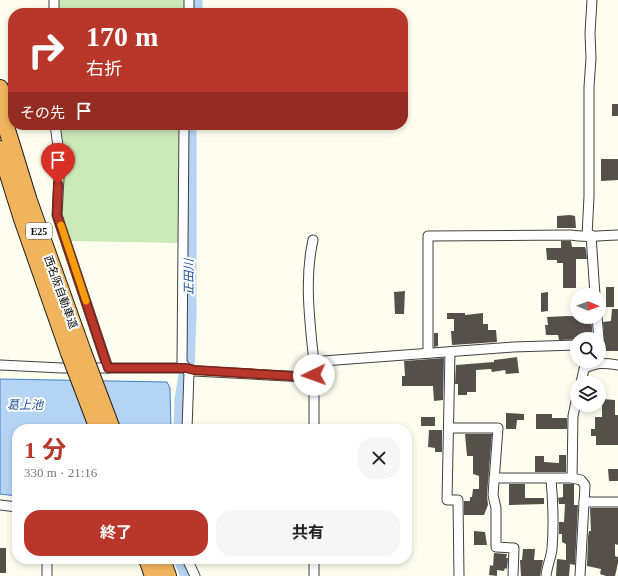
<!DOCTYPE html>
<html lang="ja">
<head>
<meta charset="utf-8">
<style>
	body { margin:0; font-family:"Times New Roman","Noto Sans JP",serif; background:#f6f6f6; color:#222; height:100vh; display:flex; flex-direction:column; font-size:15px; white-space:nowrap }
	* { box-sizing:border-box; margin:0 }
	p { font-size:13px; color:#767676 }
	.icon { flex:none; width:22px; height:22px; fill:none; stroke:currentColor; stroke-width:2; stroke-linecap:round; stroke-linejoin:round }
	.map { position:relative; flex:1; overflow:hidden }
	.sheet { position:absolute; left:12px; top:424px; width:400px; height:140px; display:flex; flex-direction:column; background:#fff; border-radius:16px; box-shadow:0 2px 6px #0003 }
	.sheet>* { flex:none }
	.hud { position:absolute; left:8px; top:8px; width:400px; height:122px; border-radius:16px; box-shadow:0 2px 6px #0003; background:#b9372a; color:#fff; overflow:hidden }
	.needle { width:26px; rotate:91deg }
	.fabs { position:absolute; left:570px; top:288px; display:grid; gap:8px }
	.fabs a { display:grid; place-items:center; width:36px; height:36px; border-radius:50%; background:#fff; box-shadow:0 2px 6px #0003; font-size:20px }
	.pin { position:absolute; display:grid; place-items:center; width:34px; height:34px; color:#fff; margin:-41px -17px; border-radius:50% 50% 50% 0; rotate:-45deg; box-shadow:0 0 4px #0007 }
	.pin .icon { rotate:45deg }
	.me { position:absolute; width:44px; margin:-22px; rotate:267deg; stroke-linejoin:round; filter:drop-shadow(0 0 3px #0008) }
	.turn { display:flex; align-items:center; gap:14px; height:84px; padding:0 12px; font-size:18px }
	.turn .icon { width:52px; height:52px; stroke-width:2.5 }
	.turn b { display:block; font-size:28px; line-height:34px }
	.then { display:flex; align-items:center; height:38px; padding:0 12px; background:#0003; gap:8px; font-size:15px }
	.round { display:grid; place-items:center; flex:none; width:42px; height:42px; border-radius:16px; background:#f6f6f6 }
	.headline { display:flex; align-items:center; justify-content:space-between; height:68px; padding:0 12px }
	h1 { font-size:24px; font-weight:700; line-height:30px; color:#b9372a }
	.button { display:flex; gap:8px; margin-top:auto; padding:8px 12px }
	.button a { flex:1; height:46px; border-radius:16px; background:#b9372a; color:#fff; font-size:16px; font-weight:700; line-height:46px; text-align:center }
	.button a+a { background:#f6f6f6; color:#222 }
	.map>svg:first-child { display:block }
</style>
</head>
<body>
<div class="map">
<svg width="618" height="576" viewBox="0 0 618 576">
	<rect width="100%" height="100%" fill="#fefeef"/>
	<g fill="#cbe8b9">
		<path d="M59,0H188L187,13H60Z"/>
		<path d="M59,125H182L179,243L70,241L62,212Z"/>
	</g>
	<path fill="#b5d4f4" stroke="#3e7fc9" d="M0,379L167,382L170,388L171,429H17V496L0,494Z"/>
	<g fill="none" stroke-linecap="round" stroke-linejoin="round">
		<g stroke="#b5d4f4" stroke-width="15">
			<path d="M195,13V0"/>
			<path d="M181,429L182,399L187,370L189,317V125"/>
			<path d="M181,559L188,576"/>
		</g>
	</g>
	<g fill="#56504a">
		<rect x="612" y="104" width="6" height="12"/>
		<path d="M601,159H618V180L601,181Z"/>
		<path d="M570,215L575,216L576,228H557V216Z"/>
		<path d="M561,241H571L572,247H585L586,250L587,259H576V288H563V263H557V260H547L546,248H561Z"/>
		<rect x="606" y="287" width="8" height="20"/>
		<path d="M405,291L404,314H395L394,292Z"/>
		<path d="M548,292V311L541,312V293Z"/>
		<path d="M612,309H618V351H605L603,322L611,321Z"/>
		<path d="M447,313H465V315L483,313V324H488V330H496L497,342L452,345L451,331H454V319H447Z"/>
		<path d="M568,316L591,317L593,339L559,340L558,335H546L545,325H548L547,317Z"/>
		<path d="M434,333H438V346L434,347Z"/>
		<path d="M517,357L519,373L506,374L505,370L492,372L491,369L476,370V392H467V395H458V384H455L456,365L494,362V360Z"/>
		<path d="M444,358L443,400L434,401L433,386H402V376H405L404,361Z"/>
		<path d="M602,399L615,400V415H618V445H596V436H591V429H595V417H602Z"/>
		<path d="M506,413L524,414V420H517L516,429H506Z"/>
		<path d="M536,414H552V418H567V429H536Z"/>
		<rect x="421" y="417" width="14" height="9"/>
		<path d="M429,430H442V452H435V448L428,447Z"/>
		<path d="M465,434H492L487,495L488,505L484,515H464V501H470V497H472L473,489H479V476L473,474V456H467Z"/>
		<path d="M559,455H566V472H535V456H544V462L559,463Z"/>
		<path d="M608,469H618V481H609Z"/>
		<path d="M509,484H525V498H544V504L509,505Z"/>
		<path d="M563,484H574V505H578L575,565L570,564L569,576H556L557,559L566,560V544L562,542V534H559V522H564L565,504H559L558,498L563,497Z"/>
		<path d="M590,508H618V545L615,544V556L618,557V563L615,576H606L600,574L601,569L587,566L588,537L589,531H591Z"/>
		<path d="M474,531L485,532L487,545H474Z"/>
		<rect x="0" y="548" width="6" height="25"/>
		<path d="M523,549H535L534,560H543L540,576H521L520,560H522Z"/>
		<path d="M494,553L507,554L506,558H508L507,569L505,568L504,571L497,570V576L489,575L490,565L493,566Z"/>
	</g>
	<g fill="none" stroke-linecap="round" stroke-linejoin="round">
		<defs>
			<g id="street">
				<path d="M54,0V13"/>
				<path d="M189,0V13"/>
				<path d="M55,125L60,160L57,215L108,368"/>
				<path d="M184,125L182,362L189,373L187,429"/>
				<path d="M591,235L595,295"/>
				<path d="M587,236L589,196V87L591,58L590,33L592,0"/>
				<path d="M313,240C304,280 310,323 314,363"/>
				<path d="M597,317L599,339"/>
				<path d="M599,340V355"/>
				<path d="M450,352L447,500H458L459,576"/>
				<path d="M428,353V236L571,235C586,238 602,235 618,235"/>
				<path d="M0,365L62,368H186L194,371L306,377L314,375V363L323,361L513,347L577,345"/>
				<path d="M581,383L584,369C596,362 604,363 618,365"/>
				<path d="M449,428H498L493,495L496,508V547L514,548L513,576"/>
				<path d="M314,429V375"/>
				<path d="M494,478H572L573,416L577,397"/>
				<path d="M572,478L581,480L585,485L580,576"/>
				<path d="M584,502H618"/>
				<path d="M0,505L17,507"/>
				<path d="M187,559L195,576"/>
				<path d="M47,576V559"/>
				<path d="M314,576V559"/>
				<path d="M546,576C547,566 551,558 552,549C554,525 553,502 551,479"/>
			</g>
			<g id="highway">
				<path d="M0,88L8,117"/>
				<path d="M0,107L29,201L83,352"/>
				<path d="M0,149L22,219L69,353"/>
				<path d="M147,559L153,576"/>
				<path d="M162,559L168,576"/>
			</g>
		</defs>
		<use href="#street" stroke="#414141" stroke-width="11"/>
		<use href="#highway" stroke="#1f1f1f" stroke-width="18"/>
		<use href="#street" stroke="#fff" stroke-width="9"/>
		<use href="#highway" stroke="#f0b45c" stroke-width="16"/>
		<defs>
			<g id="highway-bridge">
				<path d="M83,352L112,429"/>
				<path d="M69,353L98,429"/>
			</g>
		</defs>
		<use href="#highway-bridge" stroke="#1f1f1f" stroke-width="18" stroke-linecap="butt"/>
		<use href="#highway-bridge" stroke="#f0b45c" stroke-width="16"/>
	</g>
	<g fill="none" stroke-linecap="round" stroke-linejoin="round">
		<defs>
			<path id="route" d="M58,184L57,215L108,368H186L194,370L306,377L314,375"/>
		</defs>
		<use href="#route" stroke="#78241b" stroke-width="10"/>
		<use href="#route" stroke="#b9372a" stroke-width="7"/>
		<path stroke="#f59e0b" stroke-width="7" d="M61,225L86,301"/>
	</g>
	<g text-anchor="middle" dominant-baseline="central" stroke-width="4" stroke-linejoin="round" paint-order="stroke">
		<rect fill="#fff" stroke="#565656" stroke-width="1" x="26" y="223" width="26" height="16" rx="3"/>
		<g font-size="10" font-weight="bold" fill="#0e0e0e">
			<text x="39" y="231">E25</text>
		</g>
		<g font-size="11" fill="#0e0e0e" stroke="#fff">
			<text transform="translate(61 292) rotate(70)">西名阪自動車道</text>
		</g>
		<g font-size="12" font-style="italic" fill="#1b529c" stroke="#fff">
			<text transform="translate(189 277) rotate(-90)">正田川</text>
			<text x="25" y="405">葛上池</text>
		</g>
	</g>
</svg>
<div class="fabs">
<a><svg class="needle" viewBox="-14 -14 28 28"><path d="M0-13l5 13h-10z" fill="#e53935"/><path d="M0 13l5-13h-10z" fill="#767676"/></svg></a>
<a><svg class="icon" aria-label="search" viewBox="0 0 24 24"><circle cx="10" cy="10" r="6"/><path d="M15 15l6 6"/></svg></a>
<a><svg class="icon" aria-label="layers" viewBox="0 0 24 24"><path d="M12 4l9 5-9 5-9-5zM3 14l9 5 9-5"/></svg></a>
</div>
<div class="pin" style="left:58px;top:184px;background:#d93025"><svg class="icon" aria-label="arrive" viewBox="0 0 24 24"><path d="M6 21V4h12l-3 4 3 4H6"/></svg></div>
<svg class="me" style="left:314px;top:375px" viewBox="-20 -20 40 40"><circle r="19" fill="#fff"/><path d="M0-13L10 11 0 6-10 11z" fill="#b9372a"/></svg>
<div class="hud">
<div class="turn"><svg class="icon" aria-label="right" viewBox="0 0 24 24"><path d="M7 20v-9h11M14 6l5 5-5 5"/></svg><div><b>170 m</b>右折</div></div>
<div class="then">その先<svg class="icon" aria-label="arrive" viewBox="0 0 24 24"><path d="M6 21V4h12l-3 4 3 4H6"/></svg></div>
</div>
<section class="sheet">
<div class="headline"><div><h1>1 分</h1><p>330 m · 21:16</p></div><a class="round"><svg class="icon" aria-label="close" viewBox="0 0 24 24"><path d="M6 6l12 12M18 6L6 18"/></svg></a></div>
<div class="button"><a>終了</a><a>共有</a></div>
</section>
</div>
</body>
</html>
